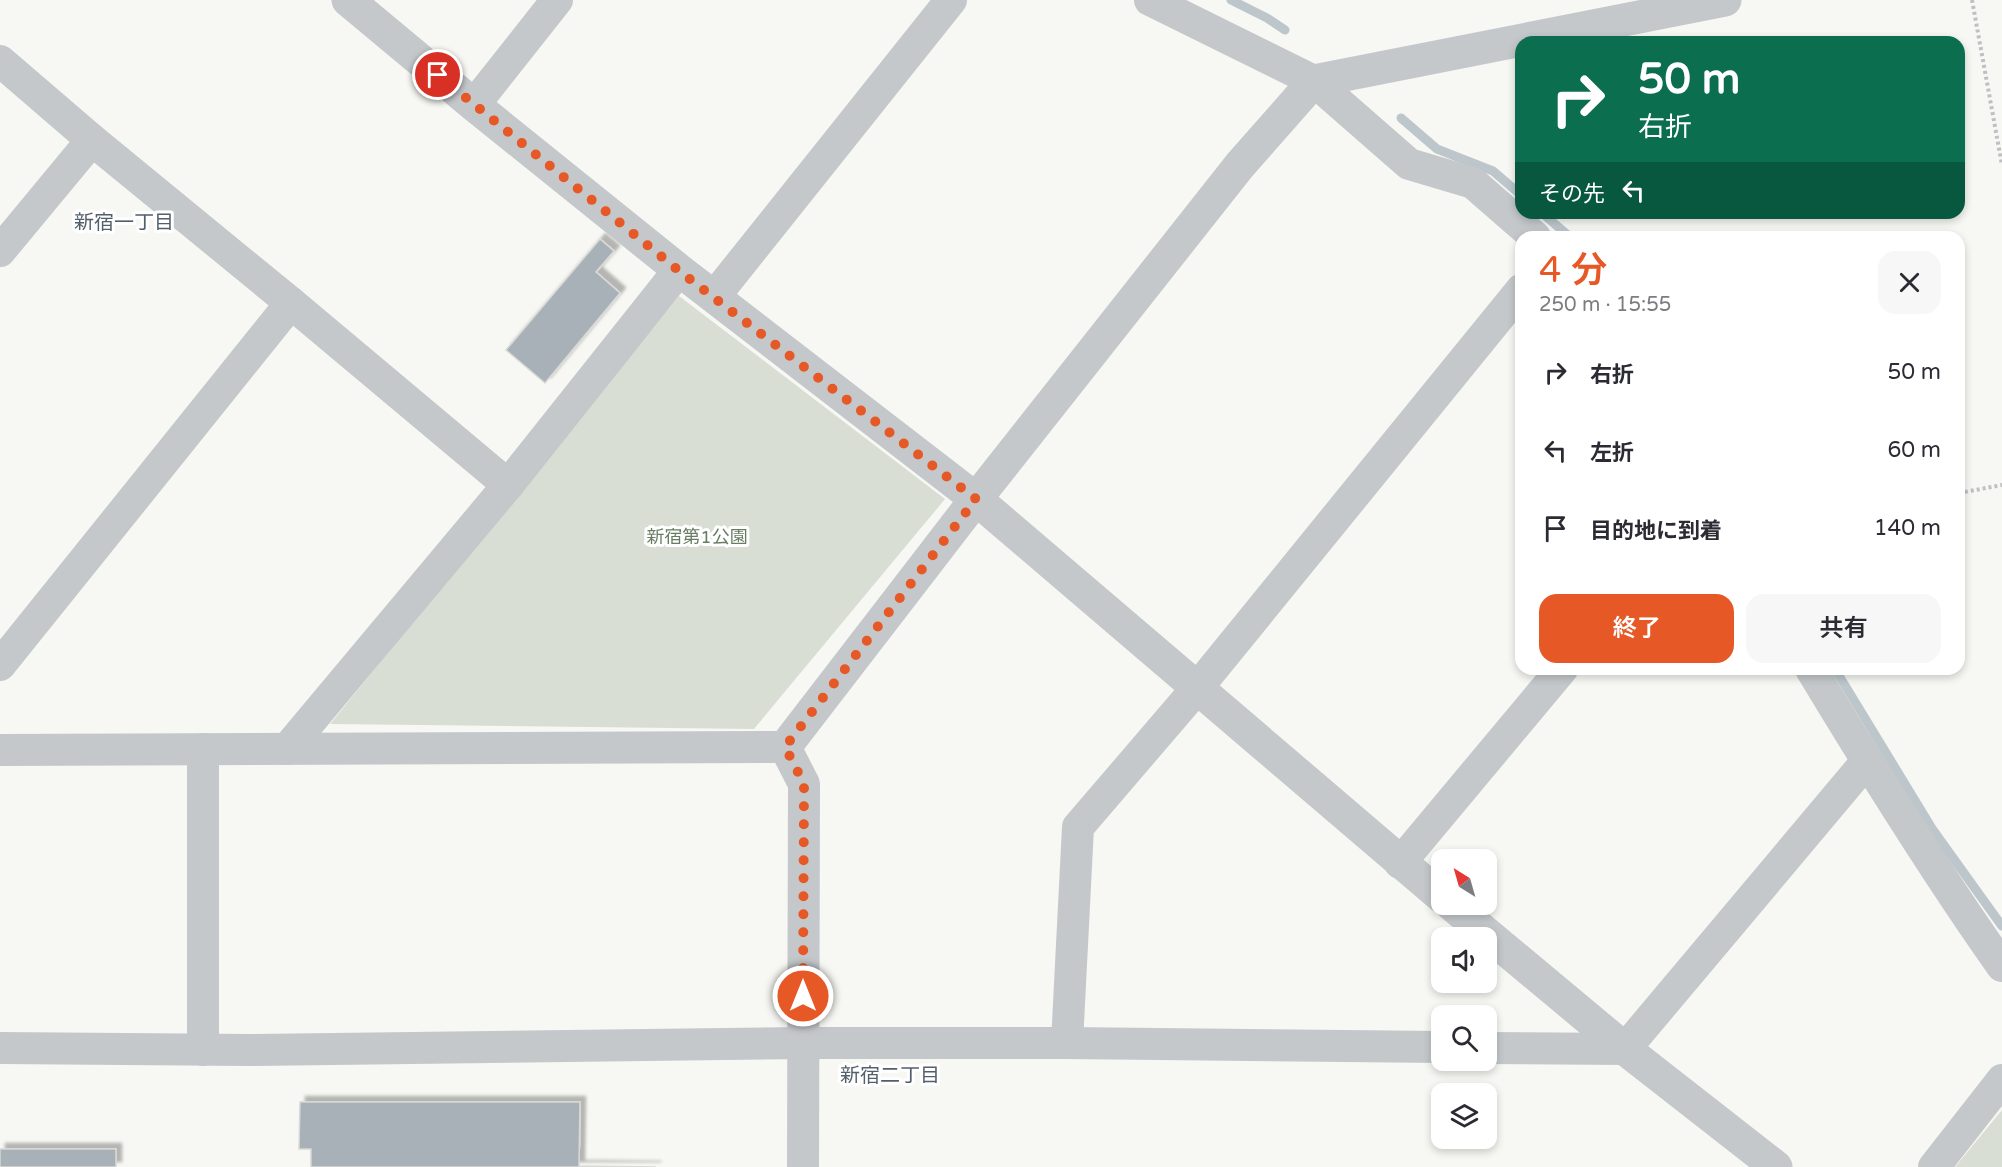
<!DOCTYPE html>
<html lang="ja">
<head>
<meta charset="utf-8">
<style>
	body { margin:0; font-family:"Varela Round","Noto Sans JP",sans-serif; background:#f7f7f7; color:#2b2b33; height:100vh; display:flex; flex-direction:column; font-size:22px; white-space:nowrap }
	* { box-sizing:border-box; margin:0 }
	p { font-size:20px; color:#7c7c81 }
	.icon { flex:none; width:33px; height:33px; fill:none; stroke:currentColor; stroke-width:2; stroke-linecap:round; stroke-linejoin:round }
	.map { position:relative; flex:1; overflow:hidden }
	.panel { position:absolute; left:1515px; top:231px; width:450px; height:444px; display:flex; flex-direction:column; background:#fff; border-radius:18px; box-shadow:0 3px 9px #0003 }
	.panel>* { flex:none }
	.guide { position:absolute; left:1515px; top:36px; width:450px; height:183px; border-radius:18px; box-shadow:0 3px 9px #0003; background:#0b6e4f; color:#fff; overflow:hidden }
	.needle { width:39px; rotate:323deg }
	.buttons { position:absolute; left:1431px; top:849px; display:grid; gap:12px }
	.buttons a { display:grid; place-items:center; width:66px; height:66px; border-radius:12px; background:#fff; box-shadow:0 3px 9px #0003; font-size:30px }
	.pin { position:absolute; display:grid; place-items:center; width:51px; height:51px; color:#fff; margin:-26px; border:3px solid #fff; border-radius:50%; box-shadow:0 2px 6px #0007 }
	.me { position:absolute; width:66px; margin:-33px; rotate:0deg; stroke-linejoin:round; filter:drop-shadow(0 0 4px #0008) }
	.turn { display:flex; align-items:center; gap:21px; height:126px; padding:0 24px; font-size:27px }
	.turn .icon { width:78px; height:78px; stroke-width:2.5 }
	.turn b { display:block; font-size:42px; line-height:51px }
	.then { display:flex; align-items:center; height:57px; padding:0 24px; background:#0003; gap:12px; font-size:22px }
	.round { display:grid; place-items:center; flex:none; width:63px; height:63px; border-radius:18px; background:#f7f7f7 }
	.overview { display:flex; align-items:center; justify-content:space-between; height:102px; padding:0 24px }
	h1 { font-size:36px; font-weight:600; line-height:45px; color:#e65825 }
	.button { display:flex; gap:12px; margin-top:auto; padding:12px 24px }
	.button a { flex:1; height:69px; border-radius:18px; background:#e65825; color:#fff; font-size:24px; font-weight:600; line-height:69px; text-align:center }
	.button a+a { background:#f7f7f7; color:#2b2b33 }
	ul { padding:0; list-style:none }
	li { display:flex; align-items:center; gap:18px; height:78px; padding:0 24px }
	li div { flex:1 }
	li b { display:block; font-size:22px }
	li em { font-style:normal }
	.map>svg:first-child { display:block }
</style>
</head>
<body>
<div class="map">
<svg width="2002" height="1167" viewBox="0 0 2002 1167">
	<defs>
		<filter id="shadow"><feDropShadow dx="5.5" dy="-5.5" stdDeviation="1.5" flood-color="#0004"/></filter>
	</defs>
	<rect width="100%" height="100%" fill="#f7f7f3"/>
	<g fill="#d8ded4">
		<path d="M679,296L945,499L754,729L330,724Z"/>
		<path d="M2002,1110V1167H1955Z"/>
	</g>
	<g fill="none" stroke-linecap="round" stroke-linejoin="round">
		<g stroke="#bcc6cb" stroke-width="9">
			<path d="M1231,0L1267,18L1285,30"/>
			<path d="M1401,118L1437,149L1493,171L1521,195"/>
			<path d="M1542,213L1570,237"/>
			<path d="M1835,669L1933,830L2002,926"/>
		</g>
	</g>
	<g fill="#a8b1b7" stroke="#d8d8d6" stroke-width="1.5" filter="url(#shadow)">
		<path d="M600,239L614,251L596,272L620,293L545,383L506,350Z"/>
		<path d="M300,1102H580L579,1166L656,1167H311V1149H299Z"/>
		<rect x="0" y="1149" width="116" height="18"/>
	</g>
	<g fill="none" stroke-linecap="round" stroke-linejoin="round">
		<g stroke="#bec0c2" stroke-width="4" stroke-dasharray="3 3" stroke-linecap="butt">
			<path d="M1972,0L2002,165"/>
			<path d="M1959,493L2002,485"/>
		</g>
		<g stroke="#c4c8cb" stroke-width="32">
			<path d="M1150,0L1314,81L1409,164L1473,183L1535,237"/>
			<path d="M0,61L92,140L291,303L508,485"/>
			<path d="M474,105L557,0"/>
			<path d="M0,251L92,140"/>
			<path d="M714,297L951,0"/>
			<path d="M0,665L291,303"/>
			<path d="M1811,669C1872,770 1934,870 2002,966"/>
			<path d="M287,749L508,485L679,270"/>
			<path d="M0,750L785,747L804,784L803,1167"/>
			<path d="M1400,863L1562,669"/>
			<path d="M1067,1043L1078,827L1198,687L1521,290"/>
			<path d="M0,1048L248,1050L803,1043H1067L1442,1047"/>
			<path d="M1486,1048L1625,1049L1867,761"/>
			<path d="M203,1050V749"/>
			<path d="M1934,1167L2002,1080"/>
		</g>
		<g stroke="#c4c8cb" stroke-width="33">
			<path d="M348,0L474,105L679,270L976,499L1442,897"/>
			<path d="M785,747L976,499L1240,165L1314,81L1725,0"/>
			<path d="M1451,904L1625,1049L1776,1167"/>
		</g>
	</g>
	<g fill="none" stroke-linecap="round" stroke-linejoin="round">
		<path stroke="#e65825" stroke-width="10" stroke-dasharray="0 18" d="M438,75L678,270L976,499L785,747L804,784L803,996"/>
	</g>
	<g text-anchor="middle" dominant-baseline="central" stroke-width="6" stroke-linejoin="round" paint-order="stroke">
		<g font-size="18" fill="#687c64" stroke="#fff">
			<text x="697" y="537">新宿第1公園</text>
		</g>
		<g font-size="20" fill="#535f6a" stroke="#fff">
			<text x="124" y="223">新宿一丁目</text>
			<text x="890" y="1076">新宿二丁目</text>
		</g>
	</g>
</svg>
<div class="buttons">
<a><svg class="needle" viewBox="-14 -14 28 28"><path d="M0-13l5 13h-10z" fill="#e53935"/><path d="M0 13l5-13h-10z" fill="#7c7c81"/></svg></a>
<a><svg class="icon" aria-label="sound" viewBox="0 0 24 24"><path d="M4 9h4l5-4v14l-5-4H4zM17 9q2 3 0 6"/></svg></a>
<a><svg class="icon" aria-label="search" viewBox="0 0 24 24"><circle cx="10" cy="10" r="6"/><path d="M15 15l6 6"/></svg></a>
<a><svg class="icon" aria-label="layers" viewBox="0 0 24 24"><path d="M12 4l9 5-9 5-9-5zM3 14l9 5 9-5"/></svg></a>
</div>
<div class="pin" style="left:438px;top:75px;background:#d93025"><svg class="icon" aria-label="arrive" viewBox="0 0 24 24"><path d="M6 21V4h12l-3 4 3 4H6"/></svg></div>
<svg class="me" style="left:803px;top:996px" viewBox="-20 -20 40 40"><circle r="17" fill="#e65825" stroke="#fff" stroke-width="3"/><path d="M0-11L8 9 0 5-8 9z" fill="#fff"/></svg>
<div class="guide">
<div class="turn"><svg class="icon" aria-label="right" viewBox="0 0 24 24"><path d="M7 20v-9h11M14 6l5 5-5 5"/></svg><div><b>50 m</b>右折</div></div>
<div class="then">その先<svg class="icon" aria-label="left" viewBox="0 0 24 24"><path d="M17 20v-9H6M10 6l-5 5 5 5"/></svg></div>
</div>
<section class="panel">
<div class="overview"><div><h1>4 分</h1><p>250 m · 15:55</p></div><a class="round"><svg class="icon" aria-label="close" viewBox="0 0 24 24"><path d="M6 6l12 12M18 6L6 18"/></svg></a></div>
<ul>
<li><svg class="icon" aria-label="right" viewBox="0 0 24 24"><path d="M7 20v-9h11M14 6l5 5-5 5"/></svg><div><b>右折</b></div><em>50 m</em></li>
<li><svg class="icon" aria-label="left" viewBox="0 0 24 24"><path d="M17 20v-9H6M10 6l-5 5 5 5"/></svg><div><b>左折</b></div><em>60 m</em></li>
<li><svg class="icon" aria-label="arrive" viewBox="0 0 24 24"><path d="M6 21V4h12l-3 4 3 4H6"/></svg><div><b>目的地に到着</b></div><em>140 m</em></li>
</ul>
<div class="button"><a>終了</a><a>共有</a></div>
</section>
</div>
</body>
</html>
